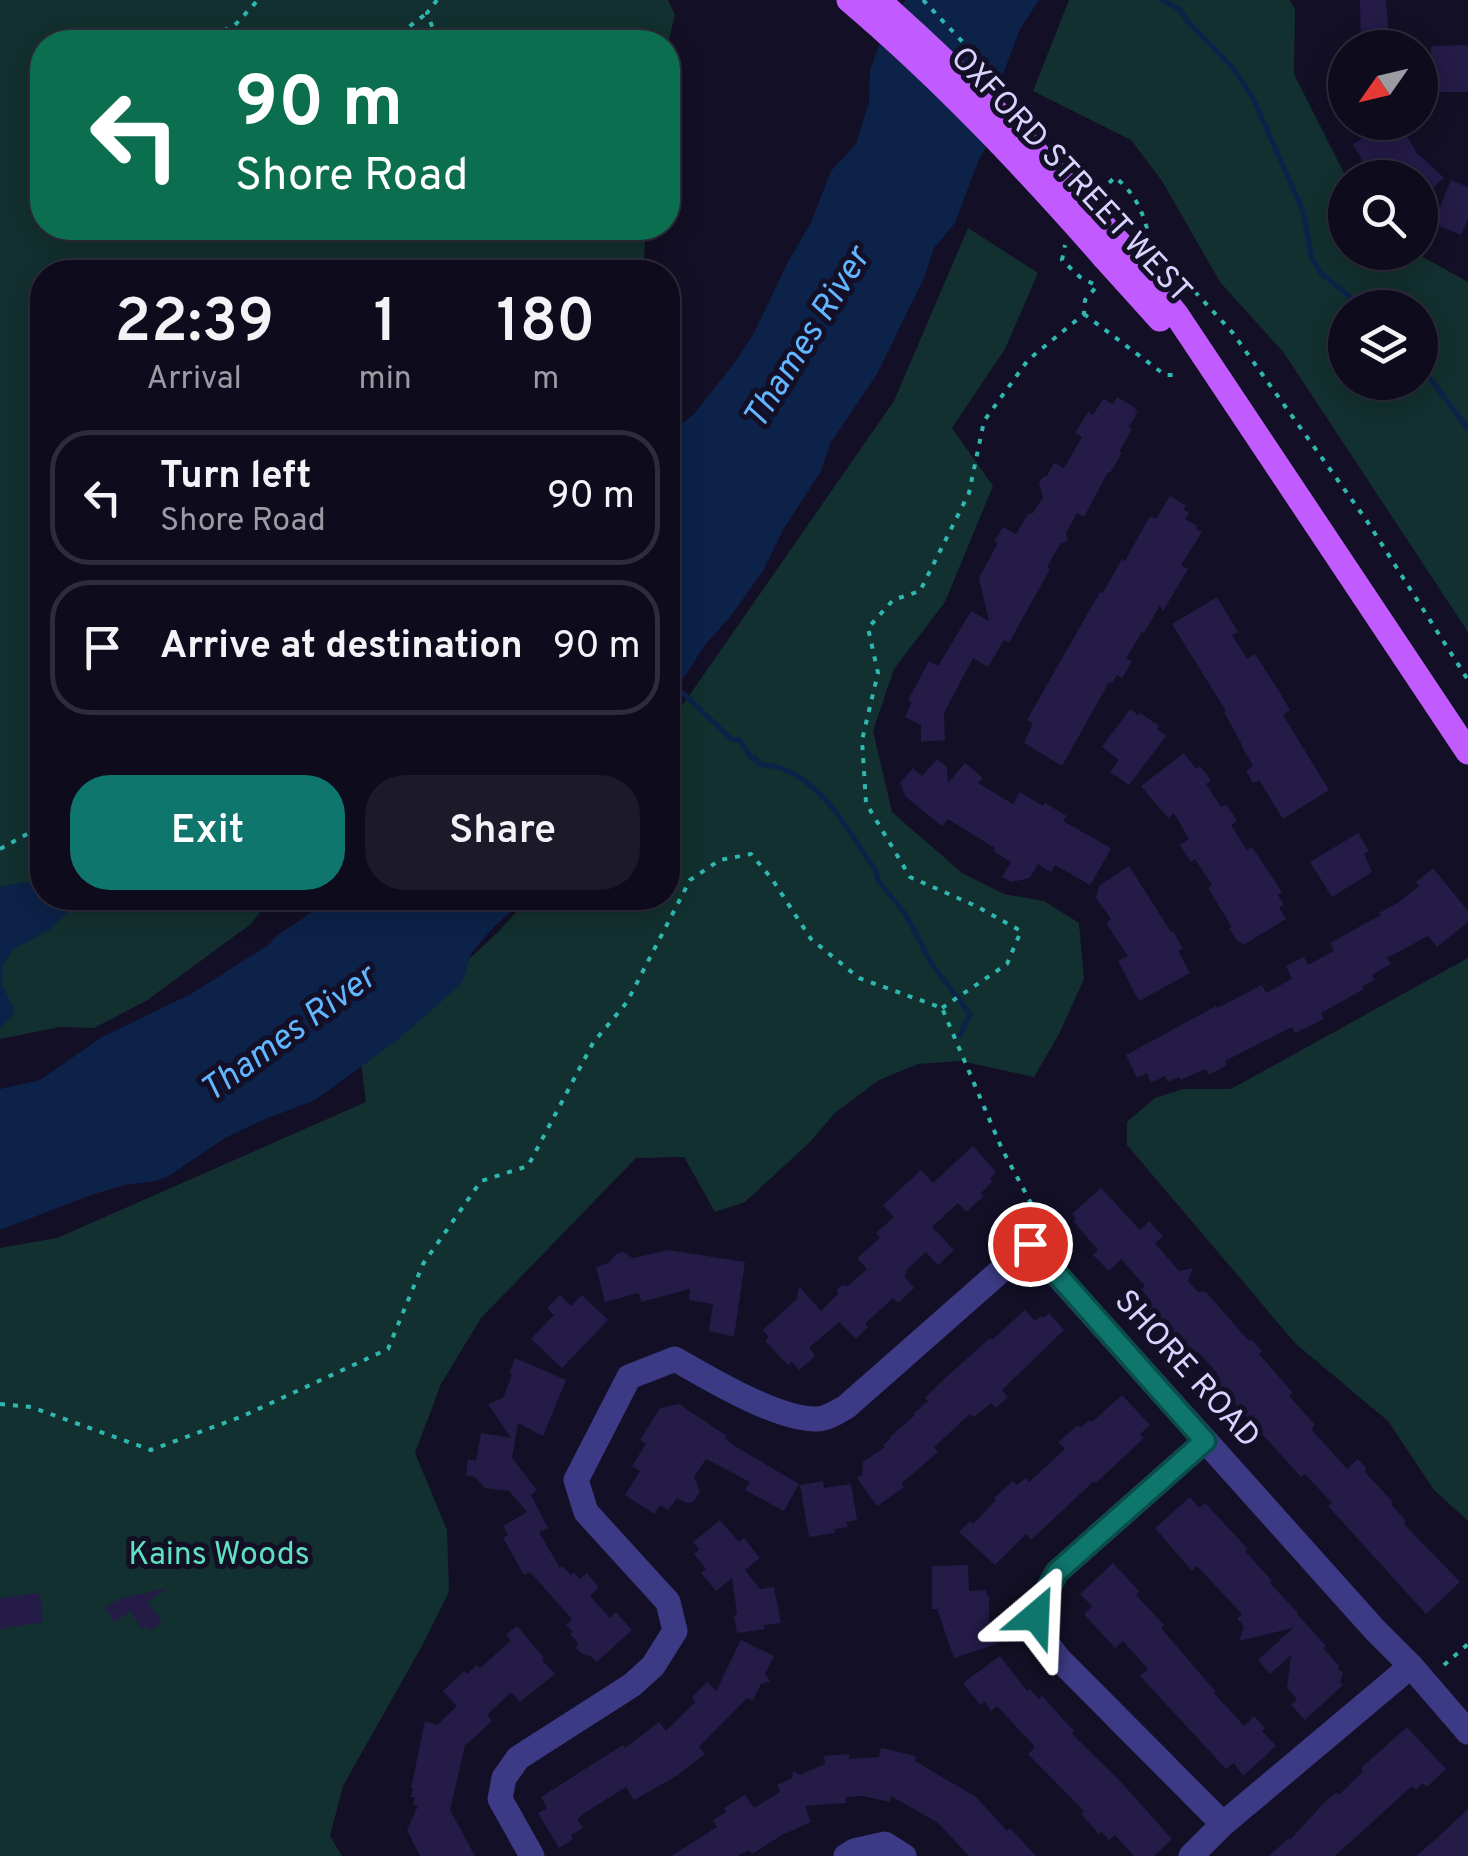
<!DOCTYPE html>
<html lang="en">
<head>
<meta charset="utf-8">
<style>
	body { margin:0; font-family:Overpass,sans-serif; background:#1c1929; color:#f1f3f6; height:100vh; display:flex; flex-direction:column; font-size:38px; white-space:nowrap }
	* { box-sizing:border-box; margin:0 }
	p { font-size:32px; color:#9b9ba3 }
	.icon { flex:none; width:55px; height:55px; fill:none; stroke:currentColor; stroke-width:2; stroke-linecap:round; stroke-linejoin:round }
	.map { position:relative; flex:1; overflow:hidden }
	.drawer { position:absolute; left:30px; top:260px; width:650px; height:650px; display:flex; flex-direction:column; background:#0e0b1c; border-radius:40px; box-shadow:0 5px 25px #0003,0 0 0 2px #2e2b3b }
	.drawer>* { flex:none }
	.top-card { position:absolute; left:30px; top:30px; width:650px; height:210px; border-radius:40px; box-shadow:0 5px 25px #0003,0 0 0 2px #2e2b3b; background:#0b6e4f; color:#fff; overflow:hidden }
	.needle { width:65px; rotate:236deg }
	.tools { position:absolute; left:1328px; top:30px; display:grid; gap:20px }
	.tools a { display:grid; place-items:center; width:110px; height:110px; border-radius:50%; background:#0e0b1c; box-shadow:0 5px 25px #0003,0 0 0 2px #2e2b3b; font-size:50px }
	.pin { position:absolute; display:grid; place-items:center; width:85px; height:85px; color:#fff; margin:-42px; border:5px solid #fff; border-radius:50%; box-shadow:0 2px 10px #0007 }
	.me { position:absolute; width:110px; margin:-55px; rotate:26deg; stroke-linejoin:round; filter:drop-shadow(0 0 8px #0008) }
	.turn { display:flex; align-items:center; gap:35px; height:210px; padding:0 40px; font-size:45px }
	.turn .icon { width:130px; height:130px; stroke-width:2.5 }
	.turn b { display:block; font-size:70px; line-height:85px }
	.eta { display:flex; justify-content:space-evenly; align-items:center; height:170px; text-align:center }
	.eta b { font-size:60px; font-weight:600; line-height:70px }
	.primary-button { display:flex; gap:20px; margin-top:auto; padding:20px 40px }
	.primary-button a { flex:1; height:115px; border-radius:40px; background:#0f766e; color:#fff; font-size:40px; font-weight:600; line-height:115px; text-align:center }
	.primary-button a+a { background:#1c1929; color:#f1f3f6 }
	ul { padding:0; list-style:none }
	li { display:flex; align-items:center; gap:30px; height:135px; margin:0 20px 15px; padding:0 20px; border:5px solid #2e2b3b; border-radius:40px }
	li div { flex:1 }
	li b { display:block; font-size:38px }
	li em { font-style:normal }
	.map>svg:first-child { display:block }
</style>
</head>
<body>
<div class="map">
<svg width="1468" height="1856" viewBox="0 0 1468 1856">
	<rect width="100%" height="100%" fill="#130f26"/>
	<g fill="#12302f" fill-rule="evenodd">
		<path d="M0,0H668L675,15L668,44L42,42V228H646L643,272H42V898H271L251,924L146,1001L94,1028L60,1027L0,1039Z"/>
		<path d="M1069,0H1290L1295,10L1294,74L1346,177L1345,252L1416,253L1468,282V632L1284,353L1220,282L1162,181L1131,140L1033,91ZM1345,308H1420V382H1345Z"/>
		<path d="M968,228L1038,273L1005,349L952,428L993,486L945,602L894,669L873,731L892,812L962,873L1004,894L1044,901L1079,923L1084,979L1059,1034L1034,1077L961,1061L918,1064L879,1080L835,1113L810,1142L745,1202L715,1212L684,1157L636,1158L481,1318L441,1384L415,1453L447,1530L449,1592L423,1644L343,1786L330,1836L342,1856H0V1248L57,1238L366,1102L360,1054L383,1040L499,931L529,898H668V726L894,401Z"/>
		<path d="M1468,958V1521L1434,1490L1388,1421L1296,1344L1127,1145V1122L1155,1098L1183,1089H1231Z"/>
	</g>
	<g fill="#0c2248">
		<path d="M906,0H1039L1020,29L1003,74V119L979,159L955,223L934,248L924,278L877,374L830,444L821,471L783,530L763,571L730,617L705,645L668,702V434L694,414L736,361L754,333L788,262L811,222L831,171L856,144L869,102L870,70L888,20Z"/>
		<path d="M22,882L42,885V898H81L51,929L14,949L3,965L2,985L14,1008L12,1017L0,1028V887Z"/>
		<path d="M333,898H525L493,928L472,952L462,983L399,1039L315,1100L258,1122L225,1138L169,1176L156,1181L125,1185L91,1195L0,1230V1089L40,1080L102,1037L191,994L270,944L275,937Z"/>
	</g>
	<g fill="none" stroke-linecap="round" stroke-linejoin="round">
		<g stroke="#0c2248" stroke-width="5">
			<path d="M1161,0L1179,9L1189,23L1233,68L1253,98L1303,211L1312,259L1321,273L1364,308"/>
			<path d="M1420,365L1468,429"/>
			<path d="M668,693H683L731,739L739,740L752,759L754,757L759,764C767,766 773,765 781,768C826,785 850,834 876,871L878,880L906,915L931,963L970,1014L960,1035"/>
		</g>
	</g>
	<g fill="#241b47">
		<path d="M1360,0H1386L1390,48H1361Z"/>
		<path d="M1468,45V92H1432L1431,46Z"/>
		<path d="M1392,122L1401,134L1405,132L1416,152L1444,178L1420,200V178H1372L1353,144Z"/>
		<path d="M1451,180L1468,187V219L1461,235L1433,223Z"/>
		<path d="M1117,397L1136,408L1135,411L1138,412L1129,427L1132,429L1119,452L1122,453L1110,473L1108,472L1084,517L1077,513L1066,533L1068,541L1060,544L1047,567L1050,569L1009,643L1004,640L988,667L973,658L944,713L945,740L921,742V725L905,717L912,702L908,700L929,661L938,666L971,611L989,621L979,578L998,543L994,541L1003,527L1016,534L1028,514L1033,513L1043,497L1039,483L1043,477L1047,476L1054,463L1064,468L1082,437L1075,433L1088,412L1093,415L1103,399L1113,404Z"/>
		<path d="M1170,496L1186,506L1183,509L1189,513L1185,519L1197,526L1196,529L1202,532L1181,565L1188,569L1163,611L1160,605L1144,633L1142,632L1126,658L1132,661L1122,678L1117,675L1112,683L1109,682L1062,766L1024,743L1033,723L1027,720L1100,592L1103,593L1122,559L1125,561L1150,516L1156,519Z"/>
		<path d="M1217,597L1238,632L1232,635L1247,659L1255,654L1279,691L1290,710L1283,715L1329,790L1283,819L1259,780L1253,783L1246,771L1253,766L1241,745H1242L1224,712L1226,711L1172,624Z"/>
		<path d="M1130,709L1138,715L1140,713L1159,726L1157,729L1166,736L1129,785L1110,772L1119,760L1102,747Z"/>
		<path d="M1184,753L1196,769L1200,766L1211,780L1206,784L1221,807L1226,804L1237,821L1231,825L1247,850L1252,847L1282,892L1278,895L1284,905L1279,907L1286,919L1243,945L1240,941L1238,942L1229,928L1232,927L1208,888L1212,885L1195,859L1191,862L1180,845L1189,839L1174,813L1168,818L1141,786Z"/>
		<path d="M937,759L947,767L948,783L965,763L983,778L978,783L1013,804L1020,792L1043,806L1045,803L1067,816L1063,821L1109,847L1111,849L1090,885L1055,865L1051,872L1038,864L1030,878L1011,882L1002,877L1011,862L993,851L995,848L948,819L942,826L906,797L900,783L913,768L922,776Z"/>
		<path d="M1358,833L1369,851L1364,854L1372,872L1332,897L1310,862Z"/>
		<path d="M1129,866L1171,932L1173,931L1183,949L1178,951L1190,973L1139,1001L1118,961L1128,956L1106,923L1111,919L1096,898L1099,886Z"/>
		<path d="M1433,868L1468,911V922L1437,947L1428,936L1387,958L1391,964L1372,975L1375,980L1362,986L1364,989L1321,1013L1324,1019L1295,1033L1292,1027L1225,1061L1227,1065L1209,1075L1206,1069L1180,1080L1179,1077L1168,1082L1165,1076L1151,1083L1147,1073L1137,1078L1126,1055L1216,1006L1217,1008L1262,985L1266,993L1292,979L1286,966L1304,957L1308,965L1334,951L1330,943L1381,915L1379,913L1399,902L1419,886L1416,882Z"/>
		<path d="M973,1146L996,1172L990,1178L993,1181L981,1193L984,1196L966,1212L958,1203L932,1227L954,1250L938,1265L926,1252L905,1271L907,1273L904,1276L914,1288L898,1303L893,1298L865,1324L868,1327L856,1339L839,1322L809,1348L815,1355L812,1359L799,1370L792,1362L788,1365L765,1341L769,1337L763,1330L797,1299L799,1286L821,1311L838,1294L837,1290L842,1285L848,1286L867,1269L857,1258L880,1238L876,1233L894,1217L883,1205L921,1170L933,1183Z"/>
		<path d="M1101,1188L1140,1230L1149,1221L1163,1236L1155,1243L1179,1271L1193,1268L1188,1281L1198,1292H1206L1249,1341L1251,1339L1262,1351L1259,1354L1293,1393L1289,1396L1315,1425L1311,1429L1347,1469L1358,1459L1367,1469L1365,1472L1393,1502L1391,1504L1406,1521L1404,1524L1460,1582L1426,1614L1328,1506L1332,1503L1305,1474L1301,1477L1212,1379L1218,1374L1198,1352L1193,1356L1175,1337L1170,1341L1160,1330L1163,1327L1145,1306L1151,1301L1141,1289L1145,1286L1121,1259L1109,1271L1093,1255L1098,1250L1073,1221L1076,1218L1072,1214Z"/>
		<path d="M669,1250L745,1262L734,1337L709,1331L713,1304L689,1300L690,1289L641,1302L639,1293L605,1302L596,1267L609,1263L616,1254L623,1252L633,1258Z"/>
		<path d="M560,1295L571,1306L582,1295L608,1320L562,1368L531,1339L554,1315L547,1308Z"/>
		<path d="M1025,1310L1035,1321L1041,1316L1044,1318L1049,1313L1064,1330L1002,1390L1008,1397L996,1408L991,1403L974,1417L970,1414L934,1447L938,1452L901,1484L904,1487L877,1506L857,1478L862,1475L863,1462L885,1447L883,1445L890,1439L889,1438L915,1415L913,1414L928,1401L925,1398L943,1380L990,1338L992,1340Z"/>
		<path d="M515,1358L566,1380L543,1436L518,1423L512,1458L537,1490L531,1495L548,1528L539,1532L560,1568L562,1566L571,1575L574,1572L580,1579L587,1573L599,1587L590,1596L610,1618L616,1612L632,1630L597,1662L592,1657L582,1654L576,1648L578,1643L570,1634L573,1632L566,1625L572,1619L530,1572L524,1575L503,1538L508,1535L503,1526L527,1512L509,1491L485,1488L475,1477L466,1475L468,1459L476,1461L481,1433L511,1438L488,1404L503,1398L512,1375L509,1373Z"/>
		<path d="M1122,1395L1150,1425L1140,1434L1144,1438L1096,1483L1094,1481L1031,1540L1026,1534L995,1565L959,1532L970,1521L973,1524L996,1500L994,1498L1013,1481L1017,1485L1026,1478L1029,1482L1065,1449L1058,1442L1078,1425L1080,1428L1089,1420L1092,1422Z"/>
		<path d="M679,1404L727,1436L725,1438L733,1445L799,1484L784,1511L745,1490L750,1482L706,1459L694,1477L700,1492L693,1502L686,1503L677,1498L668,1510L660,1505L654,1514L625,1495L640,1471L632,1466L646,1444L640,1440L660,1408Z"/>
		<path d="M823,1481L824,1488L851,1484L857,1520L846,1522L848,1527L834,1529L835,1533L809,1537L800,1485Z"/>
		<path d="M1190,1497L1199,1508L1205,1503L1248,1549L1245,1551L1272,1581L1270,1583L1298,1613L1297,1614L1326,1646L1323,1648L1339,1666L1338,1669L1343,1673L1340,1682L1343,1685L1305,1720L1291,1705L1297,1699L1287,1688L1291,1655L1270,1674L1258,1660L1293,1628L1239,1641L1244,1626L1237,1619L1242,1614L1197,1566L1192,1571L1155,1528Z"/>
		<path d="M720,1520L739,1542L744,1538L760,1558L745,1570L760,1589L774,1587L781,1623L764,1625L765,1629L737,1633L734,1616L737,1614L732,1578L716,1591L701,1573L706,1569L694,1554L699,1550L693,1542Z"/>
		<path d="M1113,1563L1139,1591L1136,1595L1164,1625L1161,1628L1216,1692L1214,1693L1244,1726L1254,1716L1265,1728L1262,1731L1276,1746L1243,1776L1234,1763L1226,1769L1140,1676L1148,1669L1123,1641L1115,1648L1084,1614L1092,1606L1080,1594Z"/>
		<path d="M968,1565L969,1591L986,1590L987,1596H989V1623L997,1644L954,1658L937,1609H932V1566Z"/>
		<path d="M164,1589V1591L148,1601L162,1623L149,1631L146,1626L141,1629L131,1611L114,1622L105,1608L122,1598Z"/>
		<path d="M40,1593L43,1622L0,1629V1598Z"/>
		<path d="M517,1626L544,1658L542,1660L555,1674L520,1702L511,1692L487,1715L492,1721L465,1746L450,1810L475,1856H420L407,1830L418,1806L413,1804L415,1797H411L413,1788H411L425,1721L437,1725L457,1706L443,1691L464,1671L467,1674L477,1665L480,1668L511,1641L506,1635Z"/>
		<path d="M741,1640L774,1656L765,1674L770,1681L761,1684L753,1700L747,1698L699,1747L705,1754L675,1777L634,1800L626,1787L586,1812L577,1819L583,1828L571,1835L573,1839L559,1848L538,1813L547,1808L541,1797L623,1745L625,1748L659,1722L666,1731L695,1702L692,1697L707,1682L716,1691Z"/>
		<path d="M1000,1656L1027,1691L1030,1689L1039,1699L1042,1696L1074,1731L1072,1734L1119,1780L1172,1839L1154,1856H1134L1115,1835L1109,1840L1102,1832L1099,1834L1081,1814L1084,1811L1028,1754L1035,1747L997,1706L991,1711L985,1702L980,1705L963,1683Z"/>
		<path d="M1407,1727L1446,1769L1427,1787L1423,1783L1416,1790L1412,1786L1335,1856H1269L1289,1838L1290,1840L1322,1805L1336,1792L1339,1795L1363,1771L1361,1768Z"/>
		<path d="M881,1748L916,1756L915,1761L976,1797L1007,1831L1010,1828L1036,1856H969L938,1823L891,1796L890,1802L863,1796L846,1797V1803L805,1806L811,1822L782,1835L752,1854L749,1850L737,1856H671L717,1827L713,1820L726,1812L724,1808L745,1795L754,1808L780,1792L777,1785L792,1778L793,1771L800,1775L825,1764L824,1756L849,1754V1759L879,1757Z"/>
		<path d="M1468,1809V1856H1416L1437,1838Z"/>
	</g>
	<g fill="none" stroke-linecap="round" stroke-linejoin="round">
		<g stroke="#2fb8b0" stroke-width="4" stroke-dasharray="5 8" stroke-linecap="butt">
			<path d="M437,0L427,13L438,42"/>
			<path d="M200,42L235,25L258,0"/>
			<path d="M389,42L427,13"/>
			<path d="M1100,192L1115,177C1138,196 1144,215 1151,244"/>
			<path d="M1151,244L1232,332L1367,521L1468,680"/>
			<path d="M217,268C246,264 280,256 307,272"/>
			<path d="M1084,314L1165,375H1175"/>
			<path d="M0,849L42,826"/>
			<path d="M942,1008L1007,964L1021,931L976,906L910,877L866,803L862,740L878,673L868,628L893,600L920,591L969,493L984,421L1028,360L1084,314L1085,300L1097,286L1080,277L1062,260L1065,245"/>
			<path d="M0,1404L31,1407L151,1450L243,1416L388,1349L423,1264L481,1181L528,1166L593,1043L627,1002L690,880L720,860L751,854L772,879L811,939L859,978L942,1008L1002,1149L1039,1218"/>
			<path d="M1444,1665L1468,1644"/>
		</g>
		<g stroke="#3d3a85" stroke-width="25">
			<path d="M1205,1441L1057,1572L1038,1607L1036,1616L1040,1634L1058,1658L1223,1824"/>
			<path d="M532,1856L500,1799L504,1778L518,1758L632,1685L653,1666L675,1631L668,1602L586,1512L576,1480L629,1377L675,1359C710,1379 778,1420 817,1419C827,1419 837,1412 846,1407L1030,1245L1375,1630L1411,1666L1468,1732"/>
			<path d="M846,1856L854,1851L885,1844L904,1856"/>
			<path d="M1191,1856L1223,1824L1411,1666"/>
		</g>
		<g stroke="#c25bff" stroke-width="25">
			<path d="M1120,244L1176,314L1468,752"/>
			<path d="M1104,257L1160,319"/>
		</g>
		<path stroke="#2fb8b0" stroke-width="4" stroke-dasharray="5 8" stroke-linecap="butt" d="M923,0L1009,91"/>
		<g stroke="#c25bff" stroke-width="25">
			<path d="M849,0C941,78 1024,166 1104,257"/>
			<path d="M878,0C964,76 1044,158 1120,244"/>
		</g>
	</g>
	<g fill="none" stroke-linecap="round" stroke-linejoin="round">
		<defs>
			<path id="route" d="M1030,1244L1205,1441L1057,1572L1038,1607L1036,1616"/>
		</defs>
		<use href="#route" stroke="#0a4d48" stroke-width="25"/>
		<use href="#route" stroke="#0f766e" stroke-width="18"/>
	</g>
	<g text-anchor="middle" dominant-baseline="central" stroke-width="10" stroke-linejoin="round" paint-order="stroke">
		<g font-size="32" fill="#d9d4ff" stroke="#130f26">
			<text transform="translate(1070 176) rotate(47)">OXFORD STREET WEST</text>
			<text transform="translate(1186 1370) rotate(48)">SHORE ROAD</text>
		</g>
		<g font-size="32" fill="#5fe0c0" stroke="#130f26">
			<text x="219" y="1556">Kains Woods</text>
		</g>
		<g font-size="35" font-style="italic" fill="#62b6ff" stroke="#130f26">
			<text transform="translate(808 339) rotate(-58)">Thames River</text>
			<text transform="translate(289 1035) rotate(-36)">Thames River</text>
		</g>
	</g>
</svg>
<div class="tools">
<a><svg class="needle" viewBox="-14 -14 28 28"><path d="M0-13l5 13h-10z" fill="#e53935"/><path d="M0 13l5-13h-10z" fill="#9b9ba3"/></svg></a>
<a><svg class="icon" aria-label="search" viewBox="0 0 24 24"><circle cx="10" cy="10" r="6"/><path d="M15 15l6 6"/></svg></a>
<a><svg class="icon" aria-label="layers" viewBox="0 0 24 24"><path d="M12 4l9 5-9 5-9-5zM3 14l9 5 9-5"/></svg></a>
</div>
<div class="pin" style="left:1030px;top:1244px;background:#d93025"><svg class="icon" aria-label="arrive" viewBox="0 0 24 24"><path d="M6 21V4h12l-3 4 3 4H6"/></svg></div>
<svg class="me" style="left:1036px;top:1616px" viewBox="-20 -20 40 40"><path d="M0-17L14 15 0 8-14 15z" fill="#0f766e" stroke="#fff" stroke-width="4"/></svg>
<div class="top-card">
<div class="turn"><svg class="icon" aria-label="left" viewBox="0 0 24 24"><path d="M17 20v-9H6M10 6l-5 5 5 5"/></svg><div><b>90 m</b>Shore Road</div></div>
</div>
<section class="drawer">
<div class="eta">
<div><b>22:39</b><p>Arrival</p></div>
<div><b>1</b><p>min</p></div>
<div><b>180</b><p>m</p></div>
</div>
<ul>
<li><svg class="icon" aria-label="left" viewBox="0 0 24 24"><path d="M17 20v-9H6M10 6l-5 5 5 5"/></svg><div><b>Turn left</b><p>Shore Road</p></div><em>90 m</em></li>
<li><svg class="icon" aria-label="arrive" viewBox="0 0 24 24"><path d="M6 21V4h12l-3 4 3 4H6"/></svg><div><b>Arrive at destination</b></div><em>90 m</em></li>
</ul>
<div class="primary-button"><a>Exit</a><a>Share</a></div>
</section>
</div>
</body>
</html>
